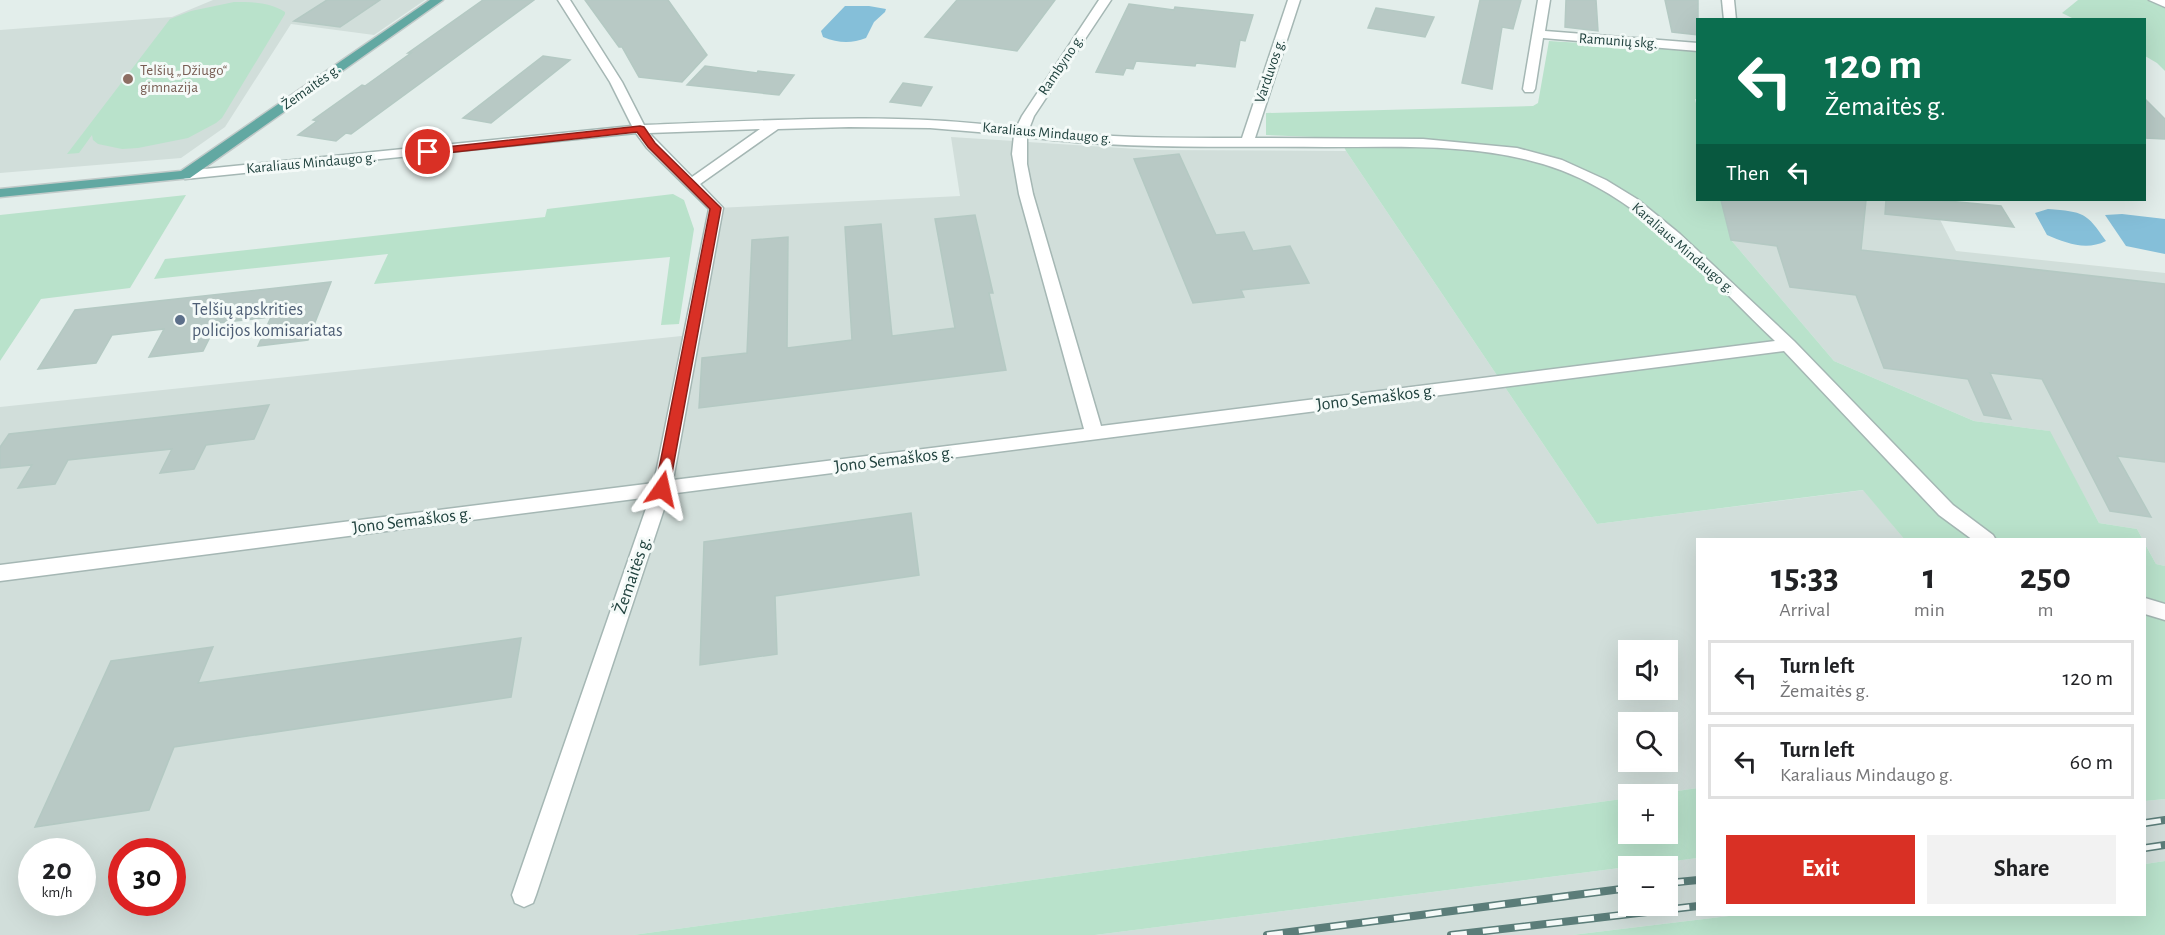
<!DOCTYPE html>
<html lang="en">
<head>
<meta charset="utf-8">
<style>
	body { margin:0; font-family:"Alegreya Sans",sans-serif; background:#f2f2f2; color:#202124; height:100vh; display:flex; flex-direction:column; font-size:22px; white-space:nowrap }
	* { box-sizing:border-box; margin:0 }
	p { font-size:20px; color:#757577 }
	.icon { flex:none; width:33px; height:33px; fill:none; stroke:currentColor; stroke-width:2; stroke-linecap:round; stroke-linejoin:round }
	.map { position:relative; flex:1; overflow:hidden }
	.side { position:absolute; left:1696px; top:538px; width:450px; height:378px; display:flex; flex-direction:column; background:#fff; border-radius:0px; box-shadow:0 6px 24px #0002 }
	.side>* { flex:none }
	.guide { position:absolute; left:1696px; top:18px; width:450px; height:183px; border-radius:0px; box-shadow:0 6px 24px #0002; background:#0b6e4f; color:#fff; overflow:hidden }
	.fabs { position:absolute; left:1618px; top:640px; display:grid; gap:12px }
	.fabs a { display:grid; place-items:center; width:60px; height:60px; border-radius:0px; background:#fff; box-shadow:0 6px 24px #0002; font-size:30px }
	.speed { position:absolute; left:18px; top:838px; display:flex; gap:12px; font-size:30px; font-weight:700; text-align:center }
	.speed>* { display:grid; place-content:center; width:78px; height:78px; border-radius:50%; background:#fff; box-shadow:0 6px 24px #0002; line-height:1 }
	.speed small { font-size:15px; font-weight:400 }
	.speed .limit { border:9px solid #d22; background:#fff; color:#111 }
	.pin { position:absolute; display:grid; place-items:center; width:51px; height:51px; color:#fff; margin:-26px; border:3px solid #fff; border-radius:50%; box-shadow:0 2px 6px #0007 }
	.me { position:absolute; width:66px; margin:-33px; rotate:11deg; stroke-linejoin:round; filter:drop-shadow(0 0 4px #0008) }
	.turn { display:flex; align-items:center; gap:21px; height:126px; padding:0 30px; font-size:27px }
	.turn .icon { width:78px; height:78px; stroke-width:2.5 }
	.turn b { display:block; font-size:42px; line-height:51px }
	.then { display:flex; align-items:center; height:57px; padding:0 30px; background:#0003; gap:12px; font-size:22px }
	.eta { display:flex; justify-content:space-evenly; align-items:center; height:102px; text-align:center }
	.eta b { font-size:36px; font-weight:700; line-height:42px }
	.cta { display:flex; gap:12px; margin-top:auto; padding:12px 30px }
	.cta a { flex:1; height:69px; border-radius:0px; background:#d93025; color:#fff; font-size:24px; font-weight:700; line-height:69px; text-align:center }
	.cta a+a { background:#f2f2f2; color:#202124 }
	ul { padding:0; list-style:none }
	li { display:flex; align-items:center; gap:18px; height:75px; margin:0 12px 9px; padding:0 18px; border:3px solid #e0e0e0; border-radius:0px }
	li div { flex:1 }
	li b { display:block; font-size:22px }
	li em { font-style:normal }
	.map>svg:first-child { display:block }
</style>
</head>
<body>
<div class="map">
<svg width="2165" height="935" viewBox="0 0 2165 935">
	<rect width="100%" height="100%" fill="#e3eeeb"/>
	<g fill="#d1deda" fill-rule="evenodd">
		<path d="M213,0H425L374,35L291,24L225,127L181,158L0,173V30L172,17Z"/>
		<path d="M951,137L1153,150L1346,151L1597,524L1864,490L1905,540H1698V788L1649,795H1629V798L633,935H0V407L691,335L716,208L960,196ZM1629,651H1668V690H1629ZM1629,723H1668V762H1629ZM32,852H82V903H32ZM122,852H172V903H122Z"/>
		<path d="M1721,200H1930L1956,251L2165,273V566L2156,564L2137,529L2099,523L2049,431L1974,421L1834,361L1731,240Z"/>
		<path d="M2165,799V861L2145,864V801Z"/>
		<path d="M1698,858V915H1737L1572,935H1095ZM1629,867H1668V906H1629Z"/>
	</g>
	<g fill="#b9e2cb">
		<path d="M2078,0H2165V71L2157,63L2145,56V20L2074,19L2062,13Z"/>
		<path d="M234,2C252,2 269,2 285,12V14L222,118L216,123L188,138L138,148L122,149L98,144L93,140L92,135L79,153L67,154L170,19L191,11Z"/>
		<path d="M1549,41L1698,50V99H1695L1698,112V200H1721L1731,240L1834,361L1974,421L2050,431L2099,523L2137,529L2143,540H1905L1863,490L1597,524L1346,151L1340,138L1266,135V113L1533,106L1538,103Z"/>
		<path d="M673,194L684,200L694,229L679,324L661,325L670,257L374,284L388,254L154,279L165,259L545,217L547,209Z"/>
		<path d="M186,195L130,288L41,299L0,361V215Z"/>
		<path d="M2145,544L2156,564L2165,566V799L2145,801Z"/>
		<path d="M1698,788V858L1095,935H633L1629,798V834H1668V795H1649Z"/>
		<path d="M2165,861V935H1572L1737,915H2145V864Z"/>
	</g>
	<g fill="#85bfd9">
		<path d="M845,6H869L886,9L885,12L874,22L866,38C851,44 838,43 823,37L821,31Z"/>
		<path d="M2048,209C2084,212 2086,212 2106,241C2086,251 2066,243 2047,235L2035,213Z"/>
		<path d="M2122,214L2165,219V254L2126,246L2105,215Z"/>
	</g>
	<g fill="#b8c9c5" stroke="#b4c9c3" stroke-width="1.5">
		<path d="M327,0H380L340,27L294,21Z"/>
		<path d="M483,0H534L351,134L346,133L336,141L298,135L317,121L313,120L362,85L365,86L411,53H408Z"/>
		<path d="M585,0H668L707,55L682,82L639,77L622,47H619Z"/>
		<path d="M957,0H1055L1017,51L925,37Z"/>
		<path d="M1480,0H1521L1513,29L1502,27L1492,89L1462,83Z"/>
		<path d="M1566,0H1596L1598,31L1565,27Z"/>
		<path d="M1665,0H1698V35L1672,32Z"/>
		<path d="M1129,4L1174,10L1175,7L1253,15L1245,41L1240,40L1235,67L1196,63L1195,66L1136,61L1133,69L1126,68L1123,75L1096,72Z"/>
		<path d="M1376,8L1434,17L1425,37L1368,28Z"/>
		<path d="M543,56L570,60L491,123L463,118Z"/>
		<path d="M705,66L757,73L758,71L794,75L779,95L687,85Z"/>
		<path d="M903,83L932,87L921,106L890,102Z"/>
		<path d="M2145,99L2165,119V139L2145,138Z"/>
		<path d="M1179,154L1216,235L1244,232L1253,251L1290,246L1309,283L1241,290L1244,297L1193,303L1134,159Z"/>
		<path d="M1721,200H1866L1861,250L2165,284V462L2117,456L2151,517L2110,511L2042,379L1990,373L2011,419L1984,415L1968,379L1884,368L1856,295L1790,287L1777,246L1731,240Z"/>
		<path d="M1886,200H1937L2001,206L2014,227L1885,214Z"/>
		<path d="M975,215L993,293H989L1006,370L699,408L702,358L747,353L752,240L788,237L787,348L852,340L845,227L881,224L892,336L955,328L935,219Z"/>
		<path d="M331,282L308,340L258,346L271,317L217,323L203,351L149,357L164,329L112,335L96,363L38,369L75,310Z"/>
		<path d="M269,405L254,439L206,445L194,469L160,473L172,449L68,460L55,484L18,488L32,465L0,468V447L9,434Z"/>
		<path d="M911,513L919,575L775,596L777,654L700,665L704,542Z"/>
		<path d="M521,638L511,697L174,747L149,810L35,827L111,661L213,647L198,683Z"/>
	</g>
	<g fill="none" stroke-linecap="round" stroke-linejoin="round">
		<defs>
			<g id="minor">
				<path d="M558,0H570L622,82L644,125C768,121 893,111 1016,128L1022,116L1099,0H1111L1034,116L1029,129C1099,138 1171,138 1242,138L1288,0H1300L1255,138L1423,139L1517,148L1562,160L1606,180L1637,199L1680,234L1794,341L1953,505L1993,535L1996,540H1973L1939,515L1784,351L669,494L536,895L533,903L524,907L515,903L512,895L650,497L0,581V565L654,483L709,209L647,148L636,133L185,179L178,175L185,171L632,126L610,82ZM849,127L930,128L1014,135L1012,154L1019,194L1084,429L673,480L723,208L700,184L778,129ZM760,129L692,177L649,133ZM1027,137C1126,150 1227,146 1326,147C1417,147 1516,141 1597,187C1665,224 1719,288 1775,341L1101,426L1033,194L1027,164Z"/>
				<path d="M1538,0H1550L1545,31L1698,43V51L1543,38L1535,89L1533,92H1525L1523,89Z"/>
				<path d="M1722,0H1734L1736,20H1724Z"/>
				<path d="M2149,0H2165V7Z"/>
				<path d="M2145,598L2165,604V620L2145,614Z"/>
			</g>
			<path id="major" d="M430,0H443L190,178L0,197V189L181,171Z"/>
		</defs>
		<use href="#minor" stroke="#a5b7b4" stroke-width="3"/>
		<use href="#major" stroke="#c1cac9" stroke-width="3"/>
		<use href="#minor" fill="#fff" fill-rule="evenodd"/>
		<use href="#major" fill="#62a8a2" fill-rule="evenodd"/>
		<defs>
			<g id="rail">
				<path d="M2145,823L2165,820"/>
				<path d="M2145,848L2165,845"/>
				<path d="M1668,883L1698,880"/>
				<path d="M1267,935L1629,888"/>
				<path d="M1451,935L1698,906"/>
			</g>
		</defs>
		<use href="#rail" stroke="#5b7d79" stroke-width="8"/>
		<use href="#rail" stroke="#f4faf8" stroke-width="5" stroke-dasharray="16" stroke-linecap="butt"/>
	</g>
	<path fill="#d93025" stroke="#8d1f18" stroke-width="1.5" d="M640,126L644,127L655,143L721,208L669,489L662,495L655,489L710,209L648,147L637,132L428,155L423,152L428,149Z"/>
	<circle fill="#8d6e63" stroke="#f4faf8" stroke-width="2" cx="128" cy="79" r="6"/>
	<circle fill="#5c6f8a" stroke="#f4faf8" stroke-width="2" cx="180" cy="320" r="6"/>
	<g text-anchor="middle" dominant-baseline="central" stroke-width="6" stroke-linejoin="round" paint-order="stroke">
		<g font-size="15" fill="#20423e" stroke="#f4faf8">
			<text transform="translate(1618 41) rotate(4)">Ramunių skg.</text>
			<text transform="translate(1061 65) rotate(-56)">Rambyno g.</text>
			<text transform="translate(1270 71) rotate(-71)">Varduvos g.</text>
			<text transform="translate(311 87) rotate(-35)">Žemaitės g.</text>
			<text transform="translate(1047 133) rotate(5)">Karaliaus Mindaugo g.</text>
			<text transform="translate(311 163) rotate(-5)">Karaliaus Mindaugo g.</text>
			<text transform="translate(1683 248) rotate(41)">Karaliaus Mindaugo g.</text>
		</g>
		<g font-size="15" fill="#785e54" stroke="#f4faf8" text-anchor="start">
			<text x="140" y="70">Telšių „Džiugo“<tspan x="140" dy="17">gimnazija</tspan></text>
		</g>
		<g font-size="18" fill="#4e5e75" stroke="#f4faf8" text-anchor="start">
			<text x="192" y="310">Telšių apskrities<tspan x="192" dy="21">policijos komisariatas</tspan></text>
		</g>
		<g font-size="18" fill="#20423e" stroke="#f4faf8">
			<text transform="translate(1376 398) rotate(-7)">Jono Semaškos g.</text>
			<text transform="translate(894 460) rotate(-7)">Jono Semaškos g.</text>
			<text transform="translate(412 521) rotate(-7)">Jono Semaškos g.</text>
			<text transform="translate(633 575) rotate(-71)">Žemaitės g.</text>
		</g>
	</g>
</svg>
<div class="fabs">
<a><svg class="icon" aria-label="sound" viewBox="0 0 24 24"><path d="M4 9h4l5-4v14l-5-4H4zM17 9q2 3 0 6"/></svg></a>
<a><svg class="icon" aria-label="search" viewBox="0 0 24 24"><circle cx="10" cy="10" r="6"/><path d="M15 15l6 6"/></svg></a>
<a>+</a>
<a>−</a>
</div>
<div class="speed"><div>20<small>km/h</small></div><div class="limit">30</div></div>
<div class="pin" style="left:428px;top:152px;background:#d93025"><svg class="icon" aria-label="arrive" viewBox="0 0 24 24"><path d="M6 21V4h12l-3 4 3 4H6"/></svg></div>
<svg class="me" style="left:662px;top:489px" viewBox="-20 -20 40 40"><path d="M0-17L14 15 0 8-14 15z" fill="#d93025" stroke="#fff" stroke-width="4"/></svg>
<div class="guide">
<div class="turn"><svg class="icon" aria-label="left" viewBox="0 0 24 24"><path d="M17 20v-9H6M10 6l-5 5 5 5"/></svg><div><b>120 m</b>Žemaitės g.</div></div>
<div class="then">Then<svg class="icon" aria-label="left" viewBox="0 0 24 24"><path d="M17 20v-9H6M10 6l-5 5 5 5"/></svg></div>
</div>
<section class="side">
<div class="eta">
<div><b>15:33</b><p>Arrival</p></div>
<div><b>1</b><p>min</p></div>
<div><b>250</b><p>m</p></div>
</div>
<ul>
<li><svg class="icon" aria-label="left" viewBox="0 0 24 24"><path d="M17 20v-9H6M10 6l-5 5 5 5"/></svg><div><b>Turn left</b><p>Žemaitės g.</p></div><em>120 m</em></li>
<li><svg class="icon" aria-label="left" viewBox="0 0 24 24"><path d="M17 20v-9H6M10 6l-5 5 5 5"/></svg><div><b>Turn left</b><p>Karaliaus Mindaugo g.</p></div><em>60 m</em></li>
</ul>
<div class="cta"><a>Exit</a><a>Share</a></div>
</section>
</div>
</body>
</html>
